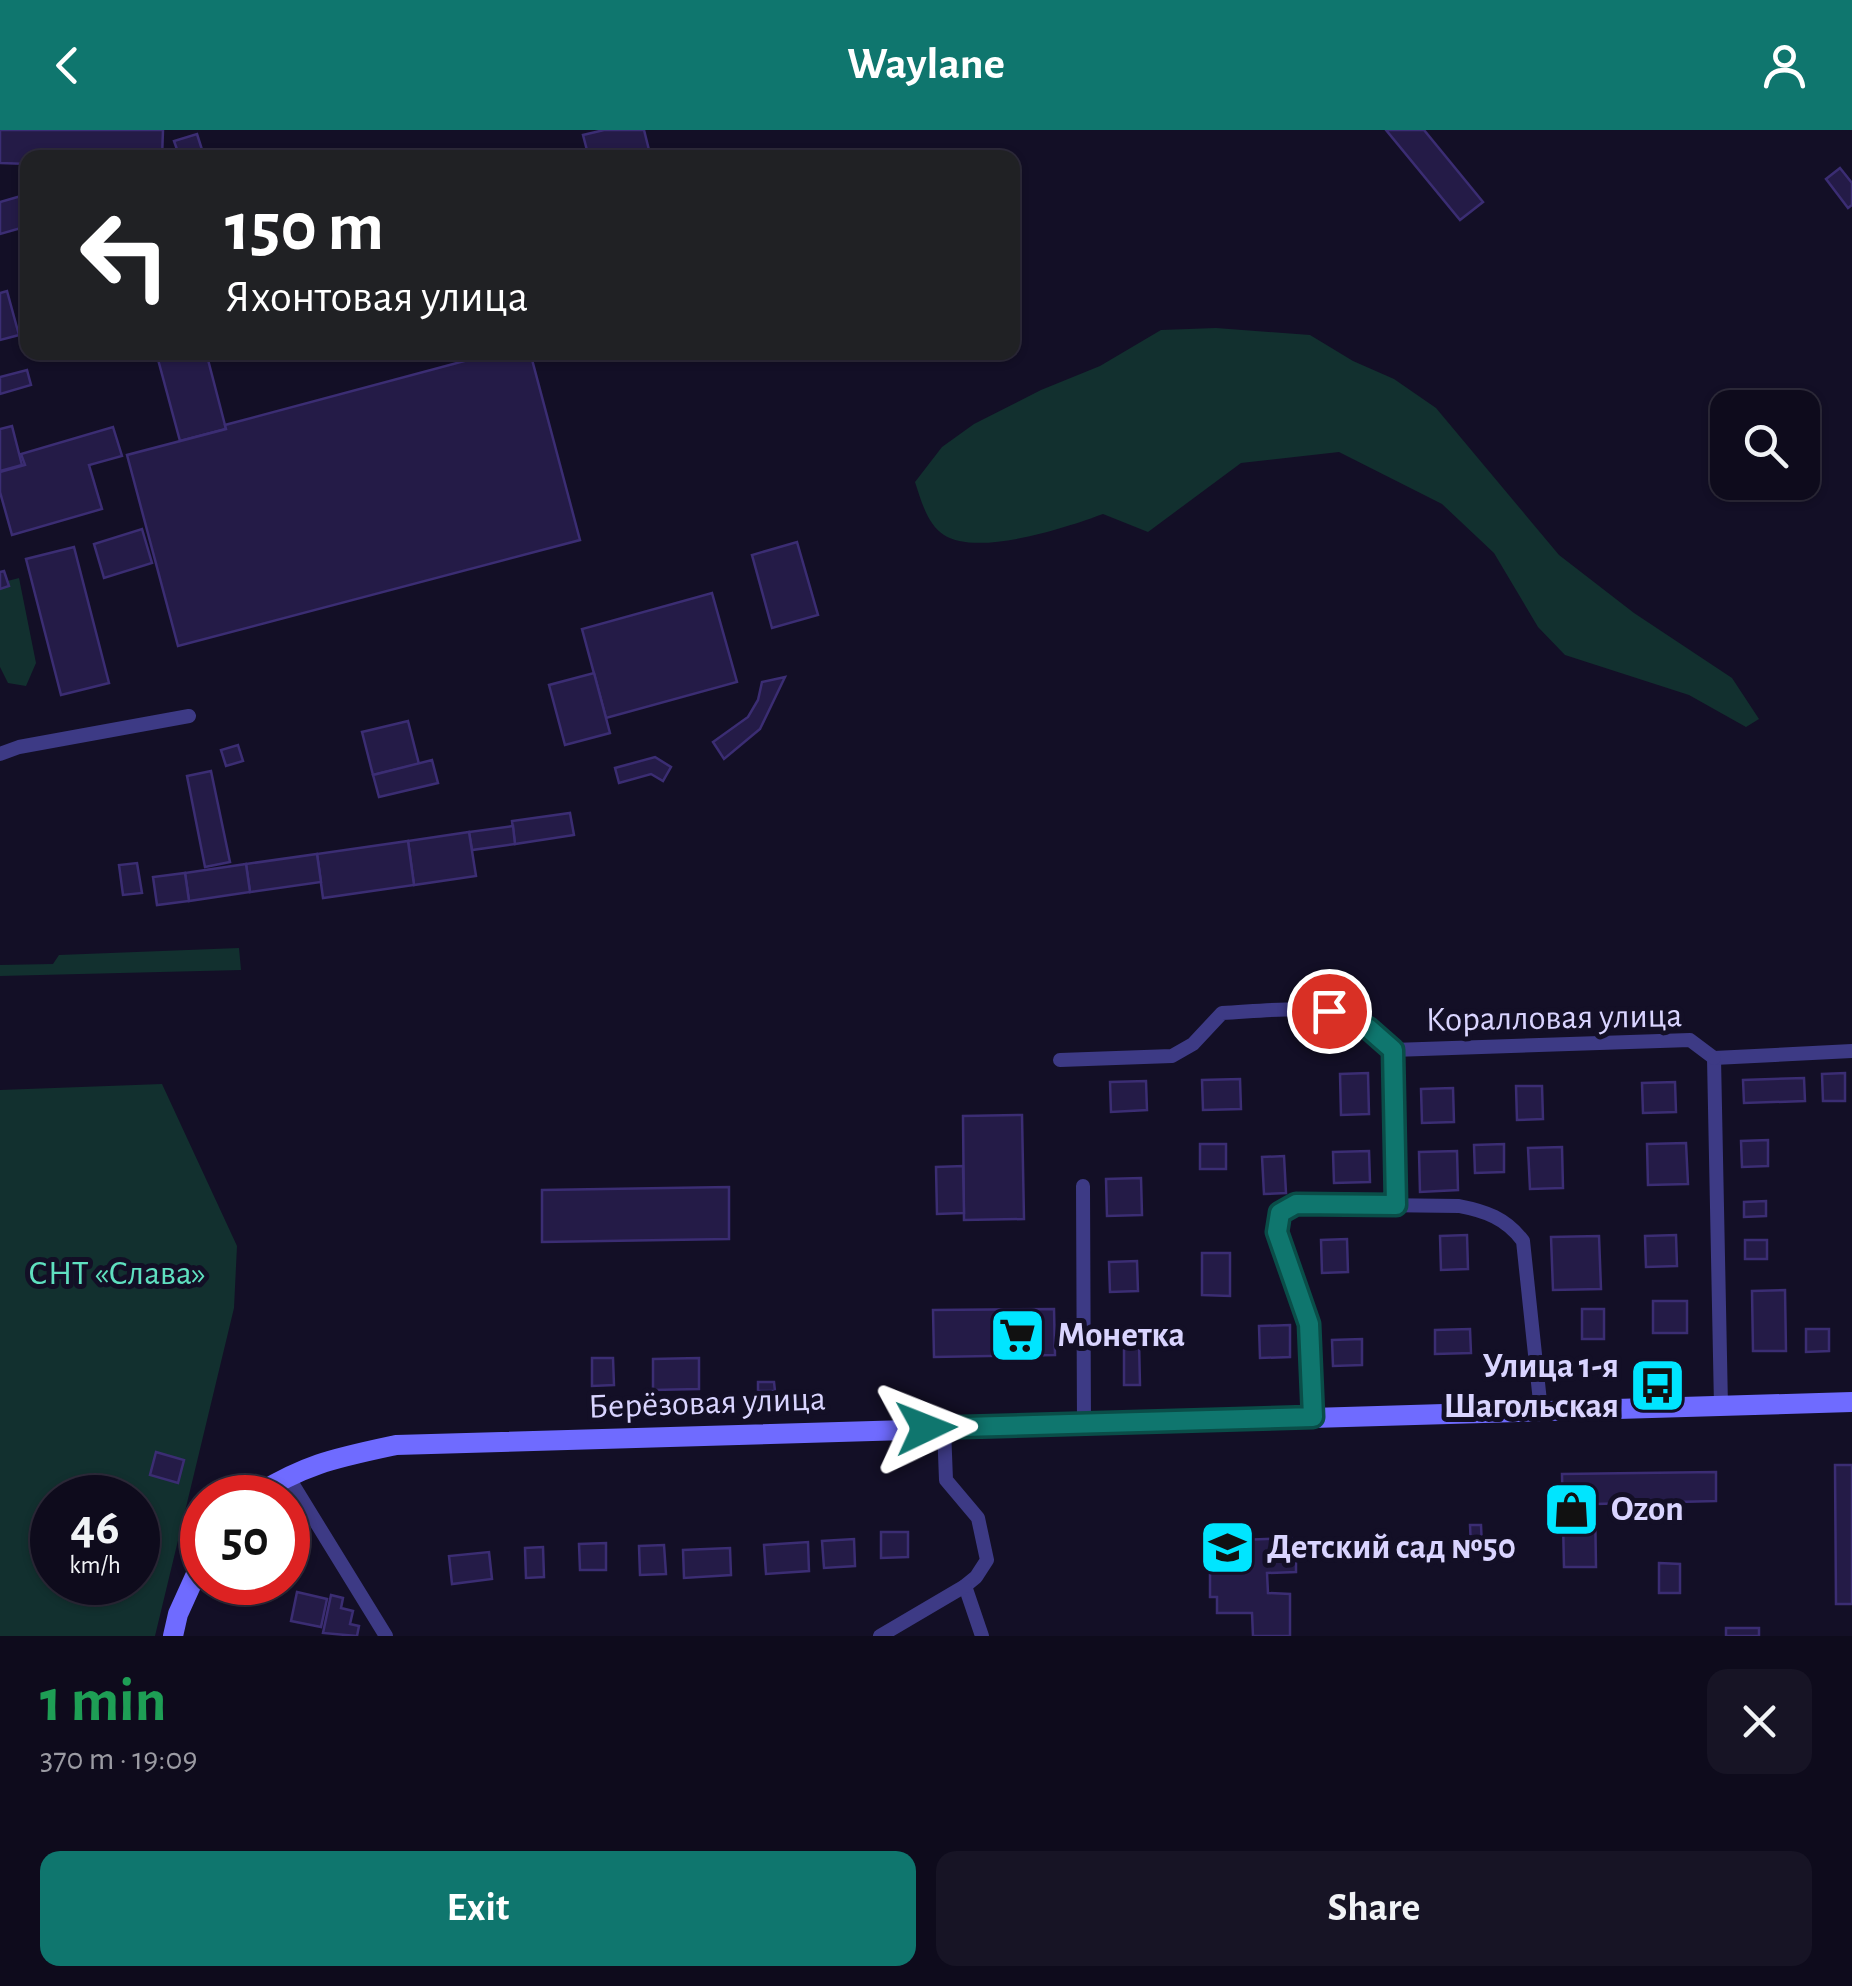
<!DOCTYPE html>
<html lang="en">
<head>
<meta charset="utf-8">
<style>
	body { margin:0; font-family:"Alegreya Sans",sans-serif; background:#171425; color:#f1f3f6; height:100vh; display:flex; flex-direction:column; font-size:38px; white-space:nowrap }
	* { box-sizing:border-box; margin:0 }
	p { font-size:32px; color:#9b9ba3 }
	.icon { flex:none; width:55px; height:55px; fill:none; stroke:currentColor; stroke-width:2; stroke-linecap:round; stroke-linejoin:round }
	.map { position:relative; height:1506px; overflow:hidden }
	.panel { display:flex; flex-direction:column; background:#0e0b1c; flex:1 }
	.panel>* { flex:none }
	.banner { position:absolute; left:20px; top:20px; width:1000px; height:210px; border-radius:20px; box-shadow:0 2px 8px #0004,0 0 0 2px #2e2b3b; background:#202124; color:#fff; overflow:hidden }
	.tools { position:absolute; left:1710px; top:260px; display:grid; gap:20px }
	.tools a { display:grid; place-items:center; width:110px; height:110px; border-radius:20px; background:#0e0b1c; box-shadow:0 2px 8px #0004,0 0 0 2px #2e2b3b; font-size:50px }
	.speed { position:absolute; left:30px; top:1345px; display:flex; gap:20px; font-size:50px; font-weight:700; text-align:center }
	.speed>* { display:grid; place-content:center; width:130px; height:130px; border-radius:50%; background:#0e0b1c; box-shadow:0 2px 8px #0004,0 0 0 2px #2e2b3b; line-height:1 }
	.speed small { font-size:25px; font-weight:400 }
	.speed .limit { border:15px solid #d22; background:#fff; color:#111 }
	.pin { position:absolute; display:grid; place-items:center; width:85px; height:85px; color:#fff; margin:-42px; border:5px solid #fff; border-radius:50%; box-shadow:0 2px 10px #0007 }
	.me { position:absolute; width:110px; margin:-55px; rotate:88deg; stroke-linejoin:round; filter:drop-shadow(0 0 8px #0008) }
	.turn { display:flex; align-items:center; gap:35px; height:210px; padding:0 40px; font-size:45px }
	.turn .icon { width:130px; height:130px; stroke-width:2.5 }
	.turn b { display:block; font-size:70px; line-height:85px }
	.round { display:grid; place-items:center; flex:none; width:105px; height:105px; border-radius:20px; background:#171425 }
	.headline { display:flex; align-items:center; justify-content:space-between; height:170px; padding:0 40px }
	h1 { font-size:60px; font-weight:600; line-height:75px; color:#1e9e55 }
	.button { display:flex; gap:20px; margin-top:auto; padding:20px 40px }
	.button a { flex:1; height:115px; border-radius:20px; background:#0f766e; color:#fff; font-size:40px; font-weight:600; line-height:115px; text-align:center }
	.button a+a { background:#171425; color:#f1f3f6 }
	header { display:flex; justify-content:space-between; align-items:center; height:130px; padding:0 40px; background:#0f766e; color:#fff; font-size:45px; font-weight:600 }
	.map>svg:first-child { display:block }
</style>
</head>
<body>
<header><svg class="icon" aria-label="back" viewBox="0 0 24 24"><path d="M15 5l-7 7 7 7"/></svg>Waylane<svg class="icon" aria-label="person" viewBox="0 0 24 24"><circle cx="12" cy="8" r="4"/><path d="M4 21q1-7 8-7t8 7"/></svg></header>
<div class="map">
<svg width="1852" height="1506" viewBox="0 0 1852 1506">
	<rect width="100%" height="100%" fill="#130f26"/>
	<g fill="#12302f" fill-rule="evenodd">
		<path d="M1216,198L1310,205L1353,231L1394,249L1436,278L1559,425L1634,483L1732,548L1759,589L1746,597L1689,565L1565,525L1538,497L1494,423L1442,374L1339,322L1241,333L1148,402L1103,384C1068,397 978,427 944,405C927,394 921,370 915,352L942,317L974,294L1041,260L1100,236L1161,200Z"/>
		<path d="M19,448L36,533L26,556L8,553L0,537V453Z"/>
		<path d="M239,818L241,840L0,846V835L53,834L59,825Z"/>
		<path d="M162,954L237,1116L234,1178L155,1506H0V960ZM52,1368H138V1452H52Z"/>
	</g>
	<g fill="#241b47" stroke="#3b2d73" stroke-width="2.5">
		<path d="M0,0H163L162,28H28V34L0,33Z"/>
		<path d="M604,0H644L649,20L618,28H589L583,5Z"/>
		<path d="M1386,0H1424L1483,72L1460,90Z"/>
		<path d="M197,4L204,26L180,28L174,11Z"/>
		<path d="M1840,38L1852,53V75L1848,78L1826,49Z"/>
		<path d="M28,64V96L0,104V72Z"/>
		<path d="M7,161L19,205L0,210V163Z"/>
		<path d="M156,222H206L226,299L180,311Z"/>
		<path d="M498,222H530L580,410L178,516L127,325L226,299L225,295Z"/>
		<path d="M27,240L31,255L0,264V247Z"/>
		<path d="M12,296L22,335L0,341V299Z"/>
		<path d="M113,297L122,326L89,335L102,379L12,405L0,362V342L25,335L21,324Z"/>
		<path d="M142,399L152,433L104,448L94,414Z"/>
		<path d="M797,412L818,485L772,498L752,425Z"/>
		<path d="M74,417L109,553L61,565L26,429Z"/>
		<path d="M4,441L9,456L0,459V442Z"/>
		<path d="M712,463L737,552L606,588L582,499Z"/>
		<path d="M594,543L610,603L565,615L549,555Z"/>
		<path d="M785,547L760,599L724,629L713,612L748,587L758,570L762,552Z"/>
		<path d="M408,591L419,634L373,645L362,602Z"/>
		<path d="M238,615L243,631L226,636L221,620Z"/>
		<path d="M655,627L671,637L663,651L651,644L619,653L615,638Z"/>
		<path d="M432,630L438,653L379,667L373,645Z"/>
		<path d="M211,641L230,732L205,737L187,646Z"/>
		<path d="M570,683L574,705L515,714L512,691Z"/>
		<path d="M513,696L515,714L472,720L469,702Z"/>
		<path d="M469,702L476,746L414,755L408,711Z"/>
		<path d="M408,711L414,755L323,768L317,724Z"/>
		<path d="M317,724L321,752L250,762L246,734Z"/>
		<path d="M137,733L142,763L123,765L119,735Z"/>
		<path d="M246,734L250,762L189,771L185,743Z"/>
		<path d="M185,743L189,771L157,775L153,747Z"/>
		<path d="M1368,943L1369,984L1341,985L1340,944Z"/>
		<path d="M1845,943V971H1823L1822,944Z"/>
		<path d="M1804,948L1805,971L1744,973L1743,950Z"/>
		<path d="M1240,949L1241,979L1203,980L1202,950Z"/>
		<path d="M1146,951L1147,980L1111,982L1110,952Z"/>
		<path d="M1675,952L1676,982L1643,983L1642,953Z"/>
		<path d="M1516,956H1542L1543,989L1517,990Z"/>
		<path d="M1453,958L1454,992L1422,993L1421,959Z"/>
		<path d="M1022,985L1024,1089L964,1090L963,986Z"/>
		<path d="M1768,1010V1036L1742,1037L1741,1011Z"/>
		<path d="M1686,1013L1688,1054L1648,1055L1647,1014Z"/>
		<rect x="1200" y="1014" width="26" height="25"/>
		<path d="M1504,1014V1042L1475,1043L1474,1015Z"/>
		<path d="M1562,1017L1563,1058L1530,1059L1528,1018Z"/>
		<path d="M1369,1021L1370,1052L1334,1053L1333,1022Z"/>
		<path d="M1457,1021L1458,1060L1420,1062L1419,1022Z"/>
		<path d="M1284,1026L1286,1063L1264,1064L1262,1027Z"/>
		<path d="M963,1036L964,1083L937,1084L936,1037Z"/>
		<path d="M1141,1048L1142,1085L1107,1086L1106,1049Z"/>
		<path d="M729,1057V1109L542,1112V1060Z"/>
		<path d="M1766,1071V1086L1744,1087V1072Z"/>
		<path d="M1467,1105L1468,1139L1441,1140L1440,1106Z"/>
		<path d="M1676,1105L1677,1136L1646,1137L1645,1106Z"/>
		<path d="M1599,1106L1601,1159L1553,1160L1551,1107Z"/>
		<path d="M1347,1109L1348,1142L1322,1143L1321,1110Z"/>
		<rect x="1745" y="1110" width="22" height="19"/>
		<path d="M1202,1123H1230V1166L1202,1165Z"/>
		<path d="M1137,1131L1138,1161L1110,1162L1109,1132Z"/>
		<path d="M1785,1160L1786,1221H1753L1752,1161Z"/>
		<rect x="1653" y="1171" width="34" height="32"/>
		<path d="M1054,1179L1055,1225L934,1227L933,1180Z"/>
		<rect x="1582" y="1179" width="22" height="30"/>
		<path d="M1290,1195V1227L1260,1228L1259,1196Z"/>
		<path d="M1470,1199L1471,1223L1435,1224V1200Z"/>
		<path d="M1806,1199H1829V1221L1806,1222Z"/>
		<path d="M1362,1209V1235L1333,1236L1332,1210Z"/>
		<path d="M1124,1212H1139L1140,1255H1124Z"/>
		<path d="M592,1228H613L614,1255L592,1256Z"/>
		<path d="M699,1228V1259L653,1260V1229Z"/>
		<path d="M758,1252H774L775,1261H758Z"/>
		<path d="M156,1322L184,1330L178,1353L150,1345Z"/>
		<path d="M1835,1335H1852V1474H1836Z"/>
		<path d="M1716,1342V1371L1595,1374L1596,1437H1564L1562,1344Z"/>
		<path d="M1470,1395H1481L1482,1417L1471,1418Z"/>
		<path d="M881,1402H908V1427L881,1428Z"/>
		<path d="M1291,1408V1425H1296V1442L1267,1443L1268,1463L1290,1464V1506H1253L1252,1483H1217V1467H1210V1427H1216L1215,1411Z"/>
		<path d="M854,1409L855,1436L824,1438L822,1411Z"/>
		<path d="M808,1412L809,1441L766,1444L764,1415Z"/>
		<path d="M606,1413V1440H580L579,1414Z"/>
		<path d="M664,1415L666,1444L640,1445L639,1416Z"/>
		<path d="M543,1417L544,1447L526,1448L525,1418Z"/>
		<path d="M730,1418L731,1445L684,1448L683,1420Z"/>
		<path d="M489,1422L492,1449L452,1454L449,1426Z"/>
		<path d="M1659,1433L1680,1434V1463H1659Z"/>
		<path d="M297,1462L327,1469L321,1497L291,1491Z"/>
		<path d="M331,1465L343,1468L341,1478L353,1481L350,1494L359,1496L357,1506L323,1503Z"/>
		<rect x="1726" y="1498" width="33" height="8"/>
	</g>
	<g fill="none" stroke-linecap="round" stroke-linejoin="round">
		<g stroke="#3d3a85" stroke-width="14">
			<path d="M0,624L19,617L189,586"/>
			<path d="M1393,920L1397,1075"/>
			<path d="M1714,928L1721,1276"/>
			<path d="M1714,928L1852,921"/>
			<path d="M1060,930L1172,926L1193,914L1222,883C1294,879 1335,869 1393,920L1690,910L1714,928"/>
			<path d="M1083,1056L1084,1294"/>
			<path d="M1313,1287L1309,1194L1277,1102L1280,1083L1296,1074L1459,1076C1485,1081 1506,1088 1523,1111L1541,1281"/>
			<path d="M944,1298L946,1350L978,1388L987,1430L976,1447L965,1456L982,1506"/>
			<path d="M287,1345L386,1506"/>
			<path d="M880,1506L965,1456"/>
		</g>
		<g stroke="#6f6bff" stroke-width="20">
			<path d="M251,1368C304,1334 335,1328 396,1315L1852,1272"/>
			<path d="M173,1506L178,1484L202,1431"/>
		</g>
	</g>
	<g fill="none" stroke-linecap="round" stroke-linejoin="round">
		<defs>
			<path id="route" d="M926,1298L1313,1287L1309,1194L1277,1102L1280,1083L1296,1074L1396,1075L1393,920L1368,898L1329,881"/>
		</defs>
		<use href="#route" stroke="#0a4d48" stroke-width="25"/>
		<use href="#route" stroke="#0f766e" stroke-width="18"/>
	</g>
	<defs>
		<symbol id="supermarket-square" viewBox="-11 -11 22 22"><rect x="-9" y="-9" width="18" height="18" rx="4" fill="#00e5ff" stroke="#130f26"/><path d="M-6-5.5h2.5l.6 2H6L4.5 2H-2.5L-4.4-4H-6ZM-1.5 3.2a1.3 1.3 0 1 0 .1 0ZM3 3.2a1.3 1.3 0 1 0 .1 0Z" fill="#111"/></symbol>
		<symbol id="bus-square" viewBox="-11 -11 22 22"><rect x="-9" y="-9" width="18" height="18" rx="4" fill="#00e5ff" stroke="#130f26"/><path d="M-5-6H5V4H4V6H2V4H-2V6H-4V4H-5ZM-3.5-4V0h7V-4ZM-3.5 1.2v1.5H-2V1.2ZM2 1.2v1.5H3.5V1.2Z" fill="#111"/></symbol>
		<symbol id="shop-square" viewBox="-11 -11 22 22"><rect x="-9" y="-9" width="18" height="18" rx="4" fill="#00e5ff" stroke="#130f26"/><path d="M-5-2.5h2.3a2.7 3.5 0 0 1 5.4 0H5L5.5 6h-11ZM-1.5-2.5h3a1.5 2.3 0 0 0-3 0Z" fill="#111"/></symbol>
		<symbol id="school-square" viewBox="-11 -11 22 22"><rect x="-9" y="-9" width="18" height="18" rx="4" fill="#00e5ff" stroke="#130f26"/><path d="M0-5L7-2L0 1L-7-2ZM-4 1L0 2.5L4 1V4Q0 6-4 4Z" fill="#111"/></symbol>
	</defs>
	<g fill-rule="evenodd">
		<use href="#supermarket-square" x="986" y="1174" width="63" height="63"/>
		<use href="#bus-square" x="1626" y="1224" width="63" height="63"/>
		<use href="#shop-square" x="1540" y="1348" width="63" height="63"/>
		<use href="#school-square" x="1196" y="1386" width="63" height="63"/>
	</g>
	<g text-anchor="middle" dominant-baseline="central" stroke-width="10" stroke-linejoin="round" paint-order="stroke">
		<g font-size="35" fill="#d9d4ff" stroke="#130f26">
			<text transform="translate(1554 888) rotate(-1)">Коралловая улица</text>
			<text transform="translate(707 1273) rotate(-2)">Берёзовая улица</text>
		</g>
		<g font-size="35" fill="#5fe0c0" stroke="#130f26">
			<text x="117" y="1143">СНТ «Слава»</text>
		</g>
		<g font-size="35" font-weight="bold" fill="#d9d4ff" stroke="#130f26" text-anchor="start">
			<text x="1057" y="1205">Монетка</text>
			<text x="1619" y="1236" text-anchor="end">Улица 1-я<tspan x="1619" dy="40">Шагольская</tspan></text>
			<text x="1611" y="1379">Ozon</text>
			<text x="1267" y="1417">Детский сад №50</text>
		</g>
	</g>
</svg>
<div class="tools">
<a><svg class="icon" aria-label="search" viewBox="0 0 24 24"><circle cx="10" cy="10" r="6"/><path d="M15 15l6 6"/></svg></a>
</div>
<div class="speed"><div>46<small>km/h</small></div><div class="limit">50</div></div>
<div class="pin" style="left:1329px;top:881px;background:#d93025"><svg class="icon" aria-label="arrive" viewBox="0 0 24 24"><path d="M6 21V4h12l-3 4 3 4H6"/></svg></div>
<svg class="me" style="left:926px;top:1298px" viewBox="-20 -20 40 40"><path d="M0-17L14 15 0 8-14 15z" fill="#0f766e" stroke="#fff" stroke-width="4"/></svg>
<div class="banner">
<div class="turn"><svg class="icon" aria-label="left" viewBox="0 0 24 24"><path d="M17 20v-9H6M10 6l-5 5 5 5"/></svg><div><b>150 m</b>Яхонтовая улица</div></div>
</div>
</div>
<section class="panel">
<div class="headline"><div><h1>1 min</h1><p>370 m · 19:09</p></div><a class="round"><svg class="icon" aria-label="close" viewBox="0 0 24 24"><path d="M6 6l12 12M18 6L6 18"/></svg></a></div>
<div class="button"><a>Exit</a><a>Share</a></div>
</section>
</body>
</html>
